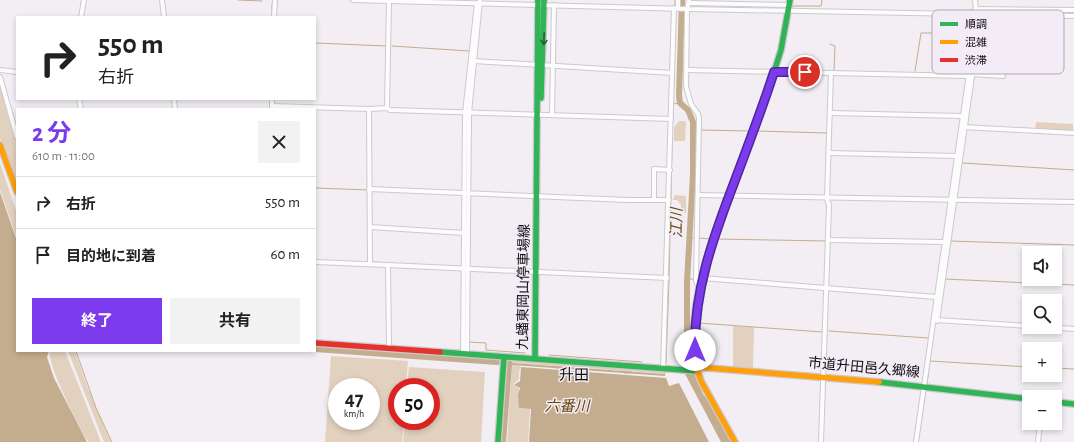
<!DOCTYPE html>
<html lang="ja">
<head>
<meta charset="utf-8">
<style>
	body { margin:0; font-family:"Alegreya Sans","Noto Sans JP",sans-serif; background:#f2f2f2; color:#222; height:100vh; display:flex; flex-direction:column; font-size:15px; white-space:nowrap }
	* { box-sizing:border-box; margin:0 }
	p { font-size:13px; color:#767676 }
	.icon { flex:none; width:22px; height:22px; fill:none; stroke:currentColor; stroke-width:2; stroke-linecap:round; stroke-linejoin:round }
	.map { position:relative; flex:1; overflow:hidden }
	.panel { position:absolute; left:16px; top:108px; width:300px; height:244px; display:flex; flex-direction:column; background:#fff; border-radius:0px; box-shadow:0 2px 6px #0003 }
	.panel>* { flex:none }
	.banner { position:absolute; left:16px; top:16px; width:300px; height:84px; border-radius:0px; box-shadow:0 2px 6px #0003; background:#fff; color:#222; overflow:hidden }
	.buttons { position:absolute; left:1022px; top:246px; display:grid; gap:8px }
	.buttons a { display:grid; place-items:center; width:40px; height:40px; border-radius:0px; background:#fff; box-shadow:0 2px 6px #0003; font-size:20px }
	.speed { position:absolute; left:328px; top:378px; display:flex; gap:8px; font-size:20px; font-weight:700; text-align:center }
	.speed>* { display:grid; place-content:center; width:52px; height:52px; border-radius:50%; background:#fff; box-shadow:0 2px 6px #0003; line-height:1 }
	.speed small { font-size:10px; font-weight:400 }
	.speed .limit { border:6px solid #d22; background:#fff; color:#111 }
	.pin { position:absolute; display:grid; place-items:center; width:34px; height:34px; color:#fff; margin:-17px; border:2px solid #fff; border-radius:50%; box-shadow:0 1px 4px #0007 }
	.me { position:absolute; width:44px; margin:-22px; rotate:0deg; stroke-linejoin:round; filter:drop-shadow(0 0 3px #0008) }
	.turn { display:flex; align-items:center; gap:14px; height:84px; padding:0 16px; font-size:18px }
	.turn .icon { width:52px; height:52px; stroke-width:2.5 }
	.turn b { display:block; font-size:28px; line-height:34px }
	.round { display:grid; place-items:center; flex:none; width:42px; height:42px; border-radius:0px; background:#f2f2f2 }
	.headline { display:flex; align-items:center; justify-content:space-between; height:68px; padding:0 16px }
	h1 { font-size:24px; font-weight:700; line-height:30px; color:#7c3aed }
	.cta { display:flex; gap:8px; margin-top:auto; padding:8px 16px }
	.cta a { flex:1; height:46px; border-radius:0px; background:#7c3aed; color:#fff; font-size:16px; font-weight:700; line-height:46px; text-align:center }
	.cta a+a { background:#f2f2f2; color:#222 }
	ul { padding:0; list-style:none }
	li { display:flex; align-items:center; gap:12px; height:52px; padding:0 16px; border-top:1px solid #e0e0e0 }
	li div { flex:1 }
	li b { display:block; font-size:15px }
	li em { font-style:normal }
	.map>svg:first-child { display:block }
</style>
</head>
<body>
<div class="map">
<svg width="1074" height="442" viewBox="0 0 1074 442">
	<rect width="100%" height="100%" fill="#f2eef4"/>
	<g fill="#e3d1bf" fill-rule="evenodd">
		<path d="M0,87L17,146V187L0,138Z"/>
		<path d="M679,121H686L685,141H674V127Z"/>
		<path d="M1036,122L1073,124V132L1035,130Z"/>
		<path d="M0,163L17,213V239L0,189Z"/>
		<path d="M675,195L686,196V213L681,211V205L677,200H673Z"/>
		<path d="M733,326L754,327L753,368L733,367Z"/>
		<path d="M50,351H65L101,442H89L85,437C77,423 47,364 50,351Z"/>
		<path d="M68,351H75L87,386L111,442H104Z"/>
		<path d="M331,356L408,361L406,387H397V421H404L402,442H325ZM337,387H371V421H337Z"/>
		<path d="M512,359L666,370V374L632,371L631,374H624V371L563,366L562,370L556,369V366L512,363Z"/>
		<path d="M512,365L521,366L519,372V379L513,385L519,388V408L530,409L528,442H507Z"/>
		<path d="M409,367L485,372L481,442H403L405,421H431V387H407Z"/>
	</g>
	<g fill="#c4ad8e">
		<path d="M0,192L17,241V351H49L47,357L54,378L87,442H0Z"/>
		<path d="M507,361H512V363L665,374V376L512,365L506,442H500Z"/>
		<path d="M521,367L666,378L669,386L679,383L709,442H529L531,409L519,408L518,395L520,388L514,385L520,381Z"/>
		<path d="M684,372L694,373L703,394L714,409L732,442H721Z"/>
	</g>
	<g fill="none" stroke-linecap="round" stroke-linejoin="round">
		<g stroke="#c4ad8e" stroke-width="1">
			<path d="M238,0L262,1"/>
			<path d="M81,5L82,0"/>
			<path d="M675,5V0"/>
			<path d="M682,6L685,5"/>
			<path d="M792,6H821L822,0"/>
			<path d="M272,14V4"/>
			<path d="M315,43L386,46"/>
			<path d="M830,44L835,46L834,71"/>
			<path d="M392,46L469,51"/>
			<path d="M680,71H685"/>
			<path d="M915,71L921,33H955"/>
			<path d="M0,85L17,143"/>
			<path d="M673,103L674,78"/>
			<path d="M693,130H697"/>
			<path d="M701,130L750,131"/>
			<path d="M756,131L828,133"/>
			<path d="M963,163L1074,170"/>
			<path d="M315,188L368,190"/>
			<path d="M691,197H695"/>
			<path d="M689,238H694"/>
			<path d="M699,238L711,239"/>
			<path d="M716,239L826,241"/>
			<path d="M950,241L1074,245"/>
			<path d="M372,260L373,262L389,263"/>
			<path d="M636,275L664,276"/>
			<path d="M669,277L673,104L680,103"/>
			<path d="M687,279H694"/>
			<path d="M944,279L1074,285"/>
			<path d="M687,322H692"/>
			<path d="M699,323L822,332"/>
			<path d="M829,331L928,338"/>
			<path d="M469,342L486,343V350L525,353"/>
			<path d="M76,351L96,408L112,442"/>
			<path d="M391,352V354"/>
			<path d="M549,355L642,362"/>
			<path d="M465,359V358"/>
			<path d="M930,361L1029,367"/>
			<path d="M665,362L666,363L669,280"/>
			<path d="M1055,368L1074,369"/>
			<path d="M927,383L929,369"/>
			<path d="M906,387L921,389"/>
			<path d="M918,442L926,389"/>
		</g>
		<g stroke="#c4ad8e" stroke-width="6">
			<path d="M682,0L679,96L680,103L688,110L693,122V175L687,282V365L690,375"/>
			<path d="M315,349L497,362"/>
		</g>
		<defs>
			<g id="street">
				<path d="M162,0L164,17"/>
				<path d="M353,0L687,9L686,86L691,104L698,114L699,118L696,280L699,290"/>
				<path d="M689,0L687,9L1074,16"/>
				<path d="M689,3L789,5"/>
				<path d="M678,8V0"/>
				<path d="M975,9L1074,10"/>
				<path d="M81,17L84,0"/>
				<path d="M274,17L275,0"/>
				<path d="M474,61L672,73"/>
				<path d="M0,70L17,72"/>
				<path d="M687,70L968,76"/>
				<path d="M970,74L1003,76"/>
				<path d="M0,77L17,137"/>
				<path d="M79,99L81,109"/>
				<path d="M174,99L175,109"/>
				<path d="M272,106L369,109L387,108L390,110L671,119"/>
				<path d="M387,108L389,1"/>
				<path d="M272,109V99"/>
				<path d="M369,109L370,264"/>
				<path d="M830,113L962,116"/>
				<path d="M552,115L554,5"/>
				<path d="M963,127L1074,133"/>
				<path d="M829,153L957,156"/>
				<path d="M369,189L628,200H669"/>
				<path d="M698,195L1074,202"/>
				<path d="M654,199V169L670,170"/>
				<path d="M370,227L464,233"/>
				<path d="M828,240L944,242"/>
				<path d="M315,262L388,265L389,348"/>
				<path d="M388,265L667,278"/>
				<path d="M702,278L936,297"/>
				<path d="M936,320L1029,326"/>
				<path d="M937,321L981,14"/>
				<path d="M1047,327L1074,329"/>
				<path d="M463,354L465,113L477,3"/>
				<path d="M467,354L469,113L480,1"/>
				<path d="M663,369L674,8"/>
				<path d="M821,442L829,205L827,199L831,73"/>
				<path d="M916,442L977,18L975,0"/>
				<path d="M1038,442L1040,423"/>
			</g>
			<g id="fast">
				<path d="M541,98L544,0"/>
				<path d="M716,230L774,72L781,50L790,0"/>
				<path d="M440,352L697,371"/>
				<path d="M535,358L538,0"/>
				<path d="M879,382L1029,399"/>
				<path d="M1055,402L1074,404"/>
				<path d="M498,442L504,357"/>
			</g>
			<g id="slow">
				<path d="M0,145L17,192"/>
				<path d="M716,230C701,274 683,335 701,381L735,442"/>
				<path d="M696,367L879,382"/>
			</g>
			<path id="jam" d="M315,343L440,352"/>
		</defs>
		<use href="#street" stroke="#ccc9cd" stroke-width="6"/>
		<use href="#fast" stroke="#ccc9cd" stroke-width="8"/>
		<use href="#slow" stroke="#ccc9cd" stroke-width="8"/>
		<use href="#jam" stroke="#ccc9cd" stroke-width="8"/>
		<use href="#street" stroke="#fdfcfd" stroke-width="4"/>
		<use href="#fast" stroke="#30b455" stroke-width="5.5"/>
		<use href="#slow" stroke="#ff9f0a" stroke-width="5.5"/>
		<use href="#jam" stroke="#e5322d" stroke-width="5.5"/>
	</g>
	<defs><path id="oneway-shaft" d="M-6 0H5M1.5-3L5.5 0L1.5 3" fill="none" stroke-width="1.6" stroke-linecap="round" stroke-linejoin="round"/></defs>
	<use stroke="#206134" href="#oneway-shaft" transform="translate(544 39) rotate(92)"/>
	<g fill="none" stroke-linecap="round" stroke-linejoin="round">
		<defs>
			<path id="route" d="M695,350C694,290 713,238 734,183C748,146 762,109 774,72H805"/>
		</defs>
		<use href="#route" stroke="#51269a" stroke-width="10"/>
		<use href="#route" stroke="#7c3aed" stroke-width="7"/>
	</g>
	<g text-anchor="middle" dominant-baseline="central" stroke-width="3" stroke-linejoin="round" paint-order="stroke">
		<g font-size="14" fill="#110e12" stroke="#f3ecf6">
			<text transform="translate(524 287) rotate(-89)">九蟠東岡山停車場線</text>
			<text transform="translate(864 368) rotate(5)">市道升田邑久郷線</text>
		</g>
		<g font-size="15" font-style="italic" fill="#66450a" stroke="#f3ecf6">
			<text transform="translate(677 223) rotate(-89)">江川</text>
			<text x="567" y="406">六番川</text>
		</g>
		<g font-size="15" fill="#110e12" stroke="#f3ecf6">
			<text x="574" y="375">升田</text>
		</g>
	</g>
	<rect x="932" y="10" width="132" height="64" rx="6" fill="#f3ecf6" stroke="#afa9b2" stroke-width="1"/>
	<rect x="940" y="22" width="18" height="4" fill="#30b455"/>
	<rect x="940" y="40" width="18" height="4" fill="#ff9f0a"/>
	<rect x="940" y="58" width="18" height="4" fill="#e5322d"/>
	<g font-size="11" fill="#110e12">
		<text x="965" y="28">順調</text>
		<text x="965" y="46">混雑</text>
		<text x="965" y="64">渋滞</text>
	</g>
</svg>
<div class="buttons">
<a><svg class="icon" aria-label="sound" viewBox="0 0 24 24"><path d="M4 9h4l5-4v14l-5-4H4zM17 9q2 3 0 6"/></svg></a>
<a><svg class="icon" aria-label="search" viewBox="0 0 24 24"><circle cx="10" cy="10" r="6"/><path d="M15 15l6 6"/></svg></a>
<a>+</a>
<a>−</a>
</div>
<div class="speed"><div>47<small>km/h</small></div><div class="limit">50</div></div>
<div class="pin" style="left:805px;top:72px;background:#d93025"><svg class="icon" aria-label="arrive" viewBox="0 0 24 24"><path d="M6 21V4h12l-3 4 3 4H6"/></svg></div>
<svg class="me" style="left:695px;top:350px" viewBox="-20 -20 40 40"><circle r="19" fill="#fff"/><path d="M0-13L10 11 0 6-10 11z" fill="#7c3aed"/></svg>
<div class="banner">
<div class="turn"><svg class="icon" aria-label="right" viewBox="0 0 24 24"><path d="M7 20v-9h11M14 6l5 5-5 5"/></svg><div><b>550 m</b>右折</div></div>
</div>
<section class="panel">
<div class="headline"><div><h1>2 分</h1><p>610 m · 11:00</p></div><a class="round"><svg class="icon" aria-label="close" viewBox="0 0 24 24"><path d="M6 6l12 12M18 6L6 18"/></svg></a></div>
<ul>
<li><svg class="icon" aria-label="right" viewBox="0 0 24 24"><path d="M7 20v-9h11M14 6l5 5-5 5"/></svg><div><b>右折</b></div><em>550 m</em></li>
<li><svg class="icon" aria-label="arrive" viewBox="0 0 24 24"><path d="M6 21V4h12l-3 4 3 4H6"/></svg><div><b>目的地に到着</b></div><em>60 m</em></li>
</ul>
<div class="cta"><a>終了</a><a>共有</a></div>
</section>
</div>
</body>
</html>
